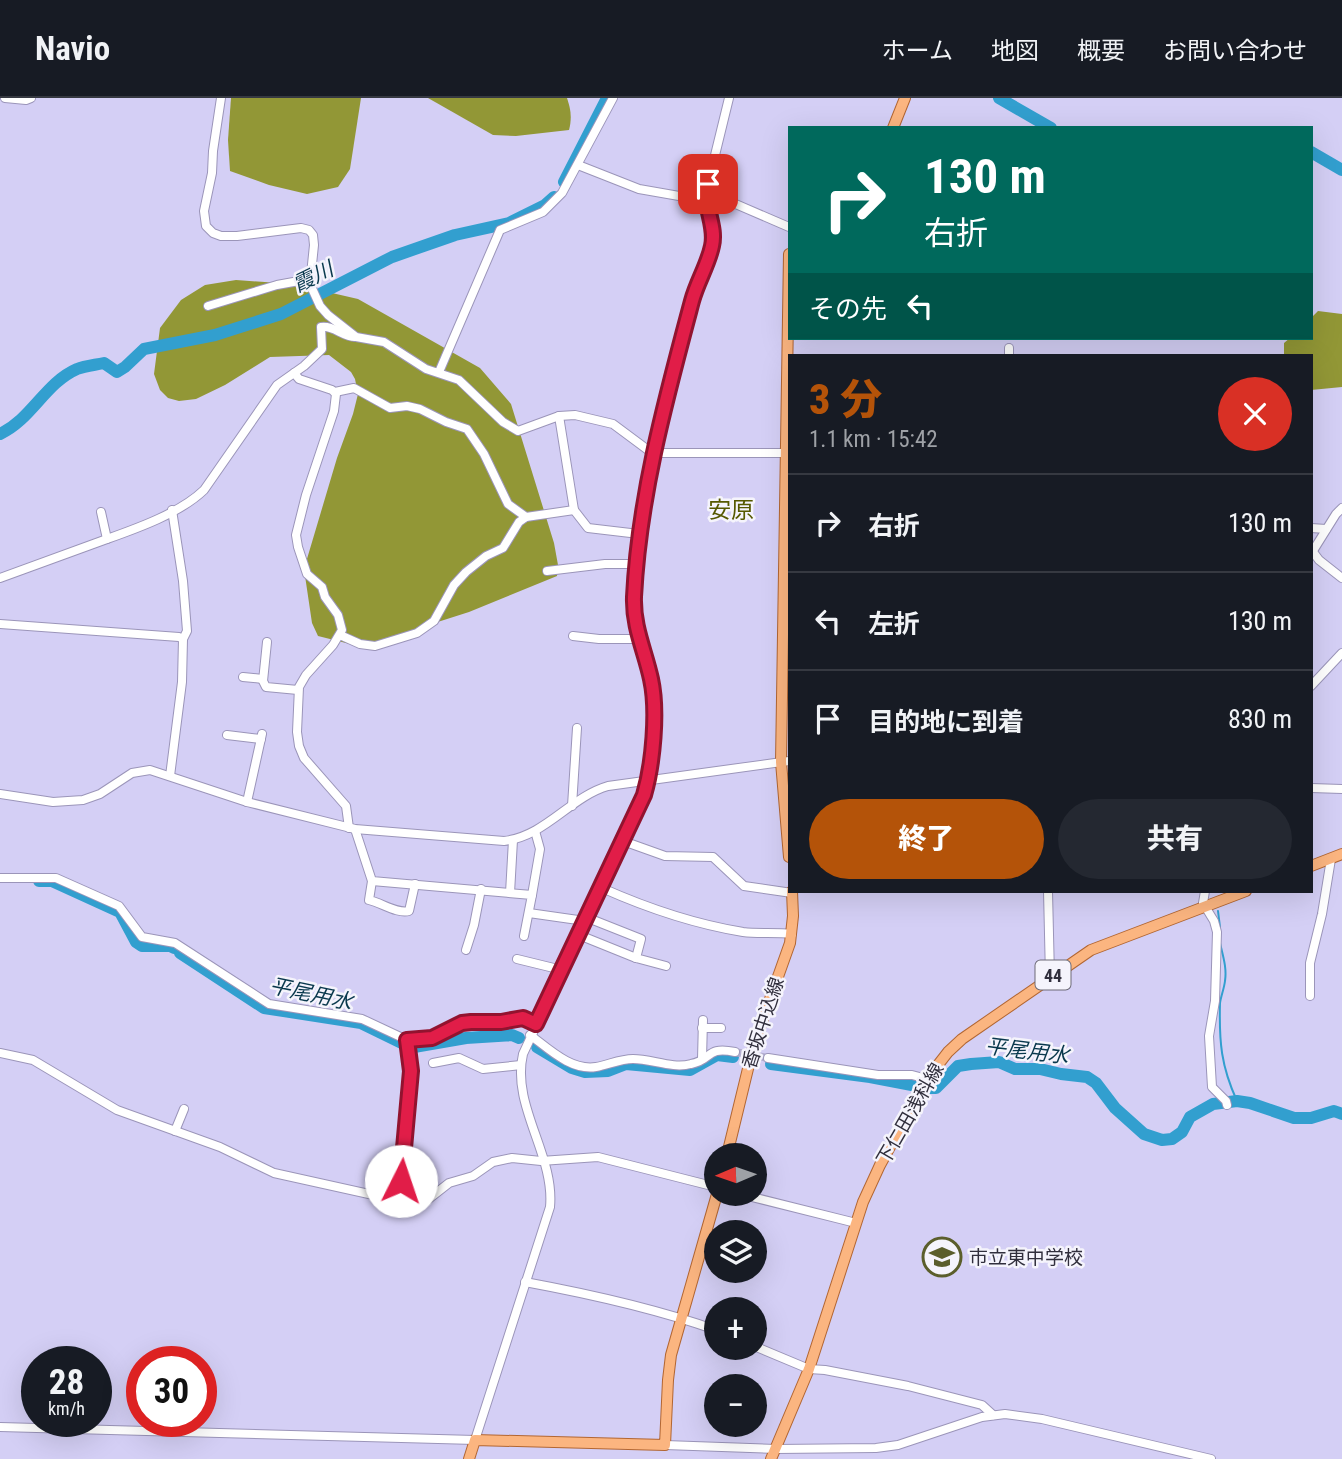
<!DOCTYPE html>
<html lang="ja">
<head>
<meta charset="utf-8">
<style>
	body { margin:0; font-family:"Roboto Condensed","Noto Sans JP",sans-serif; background:#242831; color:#f1f3f6; height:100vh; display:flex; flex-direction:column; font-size:26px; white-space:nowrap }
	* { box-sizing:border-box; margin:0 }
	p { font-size:23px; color:#9ea1a6 }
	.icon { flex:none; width:38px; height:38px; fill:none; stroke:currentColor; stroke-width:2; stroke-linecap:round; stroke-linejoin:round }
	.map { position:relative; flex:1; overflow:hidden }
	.sheet { position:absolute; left:788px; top:256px; width:525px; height:539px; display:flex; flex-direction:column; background:#171b24; border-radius:0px; box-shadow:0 7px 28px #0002 }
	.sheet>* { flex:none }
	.guide { position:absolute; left:788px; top:28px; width:525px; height:214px; border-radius:0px; box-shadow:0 7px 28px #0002; background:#00695c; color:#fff; overflow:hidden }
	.needle { width:46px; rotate:268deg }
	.fabs { position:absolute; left:704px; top:1045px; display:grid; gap:14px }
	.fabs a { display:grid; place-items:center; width:63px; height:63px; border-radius:50%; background:#171b24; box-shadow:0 7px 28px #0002; font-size:35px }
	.speed { position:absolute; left:21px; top:1248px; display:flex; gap:14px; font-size:35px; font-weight:700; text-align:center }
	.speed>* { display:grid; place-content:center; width:91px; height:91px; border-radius:50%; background:#171b24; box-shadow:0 7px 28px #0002; line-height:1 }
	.speed small { font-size:18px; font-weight:400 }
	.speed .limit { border:10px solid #d22; background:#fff; color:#111 }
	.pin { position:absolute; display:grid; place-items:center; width:60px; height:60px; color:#fff; margin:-30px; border-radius:14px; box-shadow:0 4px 10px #0006 }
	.me { position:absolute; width:77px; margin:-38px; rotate:4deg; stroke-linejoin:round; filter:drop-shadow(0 0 5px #0008) }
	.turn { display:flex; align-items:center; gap:24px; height:147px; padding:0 21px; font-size:32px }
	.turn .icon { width:91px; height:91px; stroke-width:2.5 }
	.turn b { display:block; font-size:49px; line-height:60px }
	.then { display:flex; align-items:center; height:66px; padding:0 21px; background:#0003; gap:14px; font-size:26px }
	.round { display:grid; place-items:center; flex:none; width:74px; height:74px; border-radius:37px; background:#242831 }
	.headline { display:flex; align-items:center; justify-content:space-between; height:119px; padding:0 21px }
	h1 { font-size:42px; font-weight:800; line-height:52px; color:#b45309 }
	.action { display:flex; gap:14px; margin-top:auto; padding:14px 21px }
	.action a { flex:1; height:80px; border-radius:42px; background:#b45309; color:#fff; font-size:28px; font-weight:800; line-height:80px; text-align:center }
	.action a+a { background:#242831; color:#f1f3f6 }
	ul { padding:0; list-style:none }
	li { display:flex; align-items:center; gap:21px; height:98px; padding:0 21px; border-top:2px solid #363941 }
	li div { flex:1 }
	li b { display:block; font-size:26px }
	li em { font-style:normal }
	header { display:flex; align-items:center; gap:42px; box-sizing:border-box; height:98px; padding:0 35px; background:#171b24; border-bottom:2px solid #363941 }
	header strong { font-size:33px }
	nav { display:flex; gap:38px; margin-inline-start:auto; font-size:24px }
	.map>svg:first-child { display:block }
</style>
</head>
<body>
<header>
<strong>Navio</strong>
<nav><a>ホーム</a><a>地図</a><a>概要</a><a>お問い合わせ</a></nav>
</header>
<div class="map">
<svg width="1342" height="1361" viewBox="0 0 1342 1361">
	<rect width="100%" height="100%" fill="#d4cff5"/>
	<g fill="#929736">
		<path d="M231,0H361L350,71L338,89L307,96L269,87L230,73L228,42Z"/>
		<path d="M428,0H567C571,12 572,20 569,32L516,38L493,37Z"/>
		<path d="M236,182L293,186L358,201L480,270L511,306L554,445L558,467L557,478L469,514L375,544L350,546L318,538L312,525L304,471L337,360L353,316L358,296L355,281L351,274L329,257L270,259L225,287L196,301L179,303L168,300L160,292L154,276L160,230L181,202L205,187Z"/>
		<path d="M1318,213L1342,216V289L1311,292V257H1284V245L1290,240H1311V220Z"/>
	</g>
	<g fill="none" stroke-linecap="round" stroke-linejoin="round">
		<g stroke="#329fcf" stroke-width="2">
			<path d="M1218,813L1220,829"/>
			<path d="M1220,845C1223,858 1227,870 1225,883C1224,891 1221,898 1220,905C1219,944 1221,968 1237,1003"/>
		</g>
		<g stroke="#329fcf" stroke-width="12">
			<path d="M999,0L1051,30"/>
			<path d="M1311,54L1342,72"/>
			<path d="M564,84L607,0"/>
			<path d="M0,336C32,321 45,285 77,271C85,268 95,267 104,265L117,274L125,269L144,251L215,237L281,216L392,159L455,137L509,125L545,107L554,99"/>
			<path d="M39,783H52L120,814L136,844L142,848H170L174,850"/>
			<path d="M180,855L264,910L361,925L402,945"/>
			<path d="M414,949L466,940L512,937L519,940"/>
			<path d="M537,949L572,970L585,974L608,973L626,966L690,972L717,957L733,959"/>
			<path d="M771,966L870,979L917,988"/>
			<path d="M929,990H936L958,968L971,966L999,964L1015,971H1040L1061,976L1087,979L1096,985L1115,1010L1144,1036L1162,1042L1172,1041L1182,1034L1190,1019L1213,1006L1237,1003L1250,1005L1294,1020H1311L1334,1013L1342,1016"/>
		</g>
		<path stroke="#b3afd0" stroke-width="8" stroke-dasharray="8 4" stroke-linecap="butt" d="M735,954L768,960"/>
		<defs>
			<g id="minor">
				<path d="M5,0L26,2L31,0"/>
				<path d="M221,0L213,53L212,75L204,113L206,128L213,135L221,138H237L301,130L309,132L313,137L314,147L310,186L320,208L328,217L356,239L384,244L426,271L459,282L503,324L518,333L559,318L575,317L613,326L652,355H785"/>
				<path d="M578,67L639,91L679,98L724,101L789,129"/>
				<path d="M208,208L277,187L310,181"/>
				<path d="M1009,257V250"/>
				<path d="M439,274L500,132L543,114L562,95L613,0"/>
				<path d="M294,275L299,281L332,292L336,296L334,313L306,397L296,437L298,449L307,476L322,489L325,499L338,517L342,532L333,547L306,577L299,589L297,634L299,648L304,660L346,708L349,730"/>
				<path d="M335,294L354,290L390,310L407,308L420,311L446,324L467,331L484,356L508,406L526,419"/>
				<path d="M559,318L574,412L588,430L639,436"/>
				<path d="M1311,430L1326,431"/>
				<path d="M107,441C138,430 180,415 204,392L277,287L304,268L322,251L321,229C333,227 343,239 355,239"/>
				<path d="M1313,454L1319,462L1342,480"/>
				<path d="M1311,456L1336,416L1342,410"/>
				<path d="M547,473L605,466H637"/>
				<path d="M0,480L107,441L101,414"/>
				<path d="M0,526L179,539L183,541"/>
				<path d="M340,537L360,546L375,548L417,535L434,523L454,487L466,474L486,458L503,450L519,424L526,419L574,412"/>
				<path d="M573,538L599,541H638"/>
				<path d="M267,544L263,583L266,589L298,592"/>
				<path d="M243,579L263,581"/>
				<path d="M1311,588L1342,555"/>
				<path d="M227,637L261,641"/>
				<path d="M170,678L182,584L183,541L187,533L183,483L172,412"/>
				<path d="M1311,690L1342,691"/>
				<path d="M0,696L53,704L83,702L100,696L132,675L150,672L247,704L355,731L504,743C546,738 570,699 608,688L789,663"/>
				<path d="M247,704L262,636"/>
				<path d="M572,708L577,630"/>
				<path d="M355,731L372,783L532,797L524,838"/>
				<path d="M623,743L665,758L713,759L744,788L792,795"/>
				<path d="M0,780H56L119,808L142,839L175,845L269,906L362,921L407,942L432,940L462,925L471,924H501L523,920L536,926"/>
				<path d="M372,783L369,802C382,805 397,816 409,813L415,786"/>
				<path d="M602,790C647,810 694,826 743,834C759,836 775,834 792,836"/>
				<path d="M1048,793L1050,879"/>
				<path d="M1205,793L1203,805L1214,823L1217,834L1215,903L1209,938L1212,989L1226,1003L1227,1007"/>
				<path d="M510,795L513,742"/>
				<path d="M532,797L540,751L535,733"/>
				<path d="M529,815L578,822L585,825"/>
				<path d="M588,820L641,841L636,860L666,868"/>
				<path d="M579,837L636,860"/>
				<path d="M466,852L474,827L481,791"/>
				<path d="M517,861L562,872"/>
				<path d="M1310,898V865L1322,816L1331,761"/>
				<path d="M702,930H721"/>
				<path d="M530,937C549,951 571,973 596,969C608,967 620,961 633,961C652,961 672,971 691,966C713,962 705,948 735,954"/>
				<path d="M407,942L411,973L401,1083L407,1104"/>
				<path d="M0,955L33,962L117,1012L220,1049L274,1075L414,1106L426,1103L449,1085L473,1078L493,1064L512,1060L541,1063L598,1059L716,1089"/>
				<path d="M768,960L878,977H912L927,981"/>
				<path d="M702,961L703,922"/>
				<path d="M433,965L459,960L483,971L521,967"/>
				<path d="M175,1033L184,1011"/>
				<path d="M740,1096L856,1125"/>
				<path d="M525,1184C590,1196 654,1210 716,1232"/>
				<path d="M754,1248L809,1271L825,1272L908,1288L982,1307L993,1317"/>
				<path d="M0,1329L475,1342L550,1109C555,1057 511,1008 523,956L641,703L648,682L654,604L651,580L635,525L634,499L639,436L660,327L692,200L713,144L706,108V94L729,0"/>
				<path d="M665,1347L776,1351L876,1350L898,1347L982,1319L1005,1316L1042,1321L1211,1361"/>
			</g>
			<g id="major">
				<path d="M893,30L905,0"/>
				<path d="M789,156L781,664L789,759"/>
				<path d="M1311,768L1342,756"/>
				<path d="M727,1057L754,946L790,845L793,818L792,793"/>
				<path d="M469,1361L475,1342L665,1347L668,1282L671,1257L717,1096"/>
				<path d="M771,1361L809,1271L863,1104L880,1067L927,981L948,954L962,941L1091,852L1246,793"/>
			</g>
		</defs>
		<use href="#minor" stroke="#9b95b9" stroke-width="10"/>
		<use href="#major" stroke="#b26632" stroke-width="12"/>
		<use href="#minor" stroke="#fff" stroke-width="8"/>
		<use href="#major" stroke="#fbb580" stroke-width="10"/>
	</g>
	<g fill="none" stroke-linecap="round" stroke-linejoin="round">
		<defs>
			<path id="route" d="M401,1083L411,973L407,942L432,940L462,925L471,924H501L523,920L536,926L644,697C653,666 658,613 651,581C645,553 633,529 634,499C639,398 666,300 692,203C697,184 708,167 712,148C717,127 702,108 708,86"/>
		</defs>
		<use href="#route" stroke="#92132f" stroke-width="18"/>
		<use href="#route" stroke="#e11d48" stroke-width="12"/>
	</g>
	<defs>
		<symbol id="school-ring" viewBox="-11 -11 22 22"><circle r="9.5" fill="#f5f4fc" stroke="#5b5e2c" stroke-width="1.5"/><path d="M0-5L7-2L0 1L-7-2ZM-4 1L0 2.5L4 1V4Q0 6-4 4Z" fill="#5b5e2c"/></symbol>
	</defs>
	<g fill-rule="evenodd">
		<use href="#school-ring" x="920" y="1137" width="44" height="44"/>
	</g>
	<g text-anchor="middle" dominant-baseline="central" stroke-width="5" stroke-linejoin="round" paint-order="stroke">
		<rect fill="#f5f4fc" stroke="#6c6a76" stroke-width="2" x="1035.5" y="862.5" width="35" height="29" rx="5"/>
		<g font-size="18" font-weight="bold" fill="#312f3d">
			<text x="1053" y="877">44</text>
		</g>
		<g font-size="19" fill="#312f3d" stroke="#f5f4fc">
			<text transform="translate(763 925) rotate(-72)">香坂中込線</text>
			<text transform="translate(910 1016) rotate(-60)">下仁田浅科線</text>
		</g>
		<g font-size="19" fill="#312f3d" stroke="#f5f4fc" text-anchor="start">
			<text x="969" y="1159">市立東中学校</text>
		</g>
		<g font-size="21" font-style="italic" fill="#09384d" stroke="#f5f4fc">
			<text transform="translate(313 179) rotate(-26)">霞川</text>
			<text transform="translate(311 896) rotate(12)">平尾用水</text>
			<text transform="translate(1027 953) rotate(7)">平尾用水</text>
		</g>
		<g font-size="23" fill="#565900" stroke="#f5f4fc">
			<text x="731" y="412">安原</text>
		</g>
	</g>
</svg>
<div class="fabs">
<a><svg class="needle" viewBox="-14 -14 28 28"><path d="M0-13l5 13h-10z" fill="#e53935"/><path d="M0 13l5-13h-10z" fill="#9ea1a6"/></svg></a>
<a><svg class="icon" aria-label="layers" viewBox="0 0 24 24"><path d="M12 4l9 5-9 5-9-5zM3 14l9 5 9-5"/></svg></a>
<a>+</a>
<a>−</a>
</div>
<div class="speed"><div>28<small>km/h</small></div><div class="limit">30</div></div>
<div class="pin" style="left:708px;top:86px;background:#d93025"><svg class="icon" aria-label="arrive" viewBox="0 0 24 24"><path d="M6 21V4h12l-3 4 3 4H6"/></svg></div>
<svg class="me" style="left:401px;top:1083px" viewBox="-20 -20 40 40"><circle r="19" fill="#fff"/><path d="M0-13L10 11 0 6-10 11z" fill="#e11d48"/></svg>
<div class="guide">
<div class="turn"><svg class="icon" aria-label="right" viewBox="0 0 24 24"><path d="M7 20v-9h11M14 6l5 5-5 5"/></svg><div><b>130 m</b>右折</div></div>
<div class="then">その先<svg class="icon" aria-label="left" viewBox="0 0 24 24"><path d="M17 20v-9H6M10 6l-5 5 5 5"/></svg></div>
</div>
<section class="sheet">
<div class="headline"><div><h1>3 分</h1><p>1.1 km · 15:42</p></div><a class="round" style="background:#d93025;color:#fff"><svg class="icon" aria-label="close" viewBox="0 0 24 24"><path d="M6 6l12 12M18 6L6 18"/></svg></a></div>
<ul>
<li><svg class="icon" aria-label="right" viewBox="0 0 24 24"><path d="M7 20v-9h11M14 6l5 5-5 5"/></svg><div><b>右折</b></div><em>130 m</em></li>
<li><svg class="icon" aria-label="left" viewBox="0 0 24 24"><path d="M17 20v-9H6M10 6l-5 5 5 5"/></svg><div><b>左折</b></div><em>130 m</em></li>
<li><svg class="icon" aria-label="arrive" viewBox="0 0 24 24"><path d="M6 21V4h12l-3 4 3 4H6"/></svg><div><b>目的地に到着</b></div><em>830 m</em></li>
</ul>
<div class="action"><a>終了</a><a>共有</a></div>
</section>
</div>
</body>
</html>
